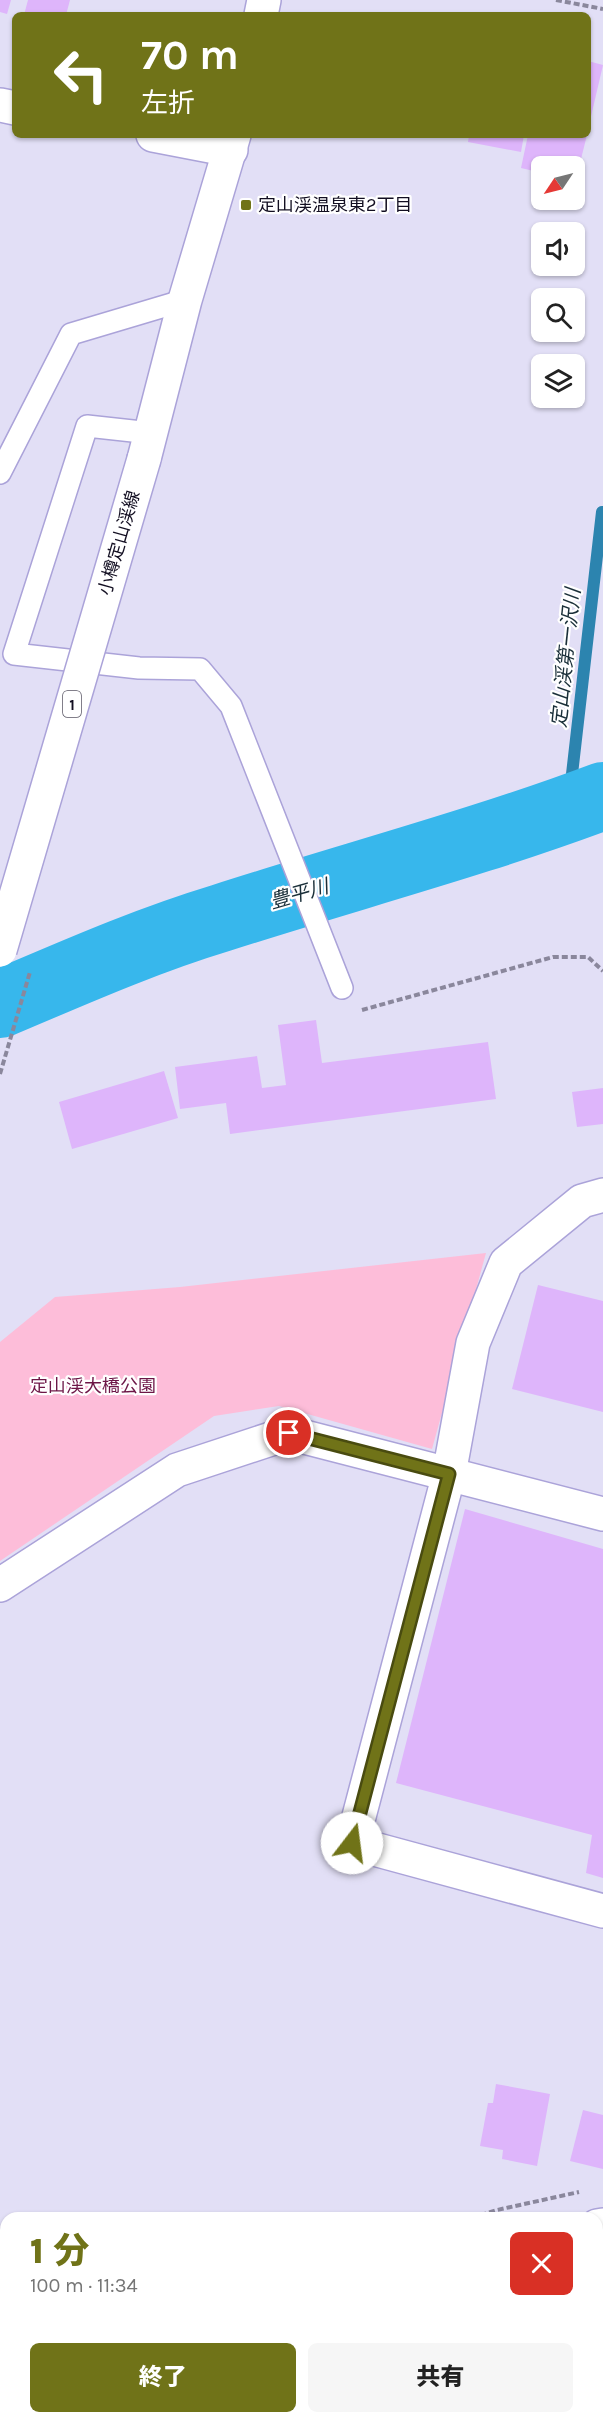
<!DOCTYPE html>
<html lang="ja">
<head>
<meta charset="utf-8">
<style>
	body { margin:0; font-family:Karla,"Noto Sans JP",sans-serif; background:#f6f6f6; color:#222; height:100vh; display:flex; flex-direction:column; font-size:22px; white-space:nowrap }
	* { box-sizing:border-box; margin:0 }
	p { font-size:20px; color:#767676 }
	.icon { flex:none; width:33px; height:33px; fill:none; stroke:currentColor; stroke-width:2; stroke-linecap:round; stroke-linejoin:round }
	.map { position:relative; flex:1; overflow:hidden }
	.details { position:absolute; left:0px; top:2212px; width:603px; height:212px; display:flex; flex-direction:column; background:#fff; border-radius:18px 18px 0 0; box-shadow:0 2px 4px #0004 }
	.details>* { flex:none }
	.banner { position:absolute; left:12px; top:12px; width:579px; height:126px; border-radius:9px; box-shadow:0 2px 4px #0004; background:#707318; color:#fff; overflow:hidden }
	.needle { width:39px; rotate:235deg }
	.controls { position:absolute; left:531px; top:156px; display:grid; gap:12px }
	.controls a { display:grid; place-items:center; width:54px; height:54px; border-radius:9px; background:#fff; box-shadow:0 2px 4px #0004; font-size:30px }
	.pin { position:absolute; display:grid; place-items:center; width:51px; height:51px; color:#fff; margin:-26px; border:3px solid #fff; border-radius:50%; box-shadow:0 2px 6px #0007 }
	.me { position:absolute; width:66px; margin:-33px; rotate:15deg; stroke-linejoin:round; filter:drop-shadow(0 0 4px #0008) }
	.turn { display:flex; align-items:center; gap:21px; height:126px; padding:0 30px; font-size:27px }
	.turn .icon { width:78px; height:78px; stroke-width:2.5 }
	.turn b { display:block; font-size:42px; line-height:51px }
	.round { display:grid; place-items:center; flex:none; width:63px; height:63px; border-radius:9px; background:#f6f6f6 }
	.headline { display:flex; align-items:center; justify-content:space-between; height:102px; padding:0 30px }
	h1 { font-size:36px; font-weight:800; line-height:45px; color:#707318 }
	.action { display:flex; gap:12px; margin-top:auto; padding:12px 30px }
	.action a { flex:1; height:69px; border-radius:9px; background:#707318; color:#fff; font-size:24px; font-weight:800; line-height:69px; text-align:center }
	.action a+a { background:#f6f6f6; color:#222 }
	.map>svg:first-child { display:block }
</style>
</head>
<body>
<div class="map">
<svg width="603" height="2423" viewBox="0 0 603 2423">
	<rect width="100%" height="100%" fill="#e2dff6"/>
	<path fill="#fdbdd9" d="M486,1253L432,1449L279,1406L214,1416L0,1561V1342L55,1297L180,1287Z"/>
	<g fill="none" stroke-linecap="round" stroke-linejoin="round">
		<path stroke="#2c84af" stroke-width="12" d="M568,809L602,512"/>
		<path stroke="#37b7ec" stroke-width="68" d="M0,1004C73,973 145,941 221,918C348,877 478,843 603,796"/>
	</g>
	<g fill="#deb5fb">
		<path d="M0,0H11L7,14L0,12Z"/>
		<path d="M28,0H70L66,15H24Z"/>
		<path d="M588,61L603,65L589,125H588Z"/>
		<path d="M469,135H524L521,152L468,142Z"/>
		<path d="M528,135H587L575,183L574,166H542V173L521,168Z"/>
		<path d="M316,1020L322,1063L488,1042L496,1099L230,1134L226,1103L180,1109L175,1067L257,1056L262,1088L286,1085L278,1025Z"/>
		<path d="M164,1071L178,1118L72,1149L59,1102Z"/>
		<path d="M603,1088V1124L577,1127L572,1092Z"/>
		<path d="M538,1285L603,1301V1412L512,1389Z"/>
		<path d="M465,1509L603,1549V1878L586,1873L592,1835L396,1783Z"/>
		<path d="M496,2084L550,2094L537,2166L502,2159L503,2150L480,2146L488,2103H493Z"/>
		<path d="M583,2110L603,2115V2169L570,2161Z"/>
	</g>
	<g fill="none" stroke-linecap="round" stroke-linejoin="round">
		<defs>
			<g id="service">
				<path d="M151,433L87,426L14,654L139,668L200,669L231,706L342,988"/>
				<path d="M0,473L71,334L185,300"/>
			</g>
			<g id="minor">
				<path d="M0,105L15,108"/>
				<path d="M153,135L231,150"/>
				<path d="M603,1195L582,1201L506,1263L473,1343L449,1474L352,1843L603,1911"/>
				<path d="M0,1585L177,1470L289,1433L603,1514"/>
			</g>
			<g id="tertiary">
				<path d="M597,2226L603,2225"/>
				<path d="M0,2403L6,2401"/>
			</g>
			<g id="primary">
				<path d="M261,15L264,0"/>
				<path d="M144,459L185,300L234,135"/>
			</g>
		</defs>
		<use href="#service" stroke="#aba3d9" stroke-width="24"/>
		<use href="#minor" stroke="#aba3d9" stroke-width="36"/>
		<use href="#tertiary" stroke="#aba3d9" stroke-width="36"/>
		<use href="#primary" stroke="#aba3d9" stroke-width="36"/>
		<g stroke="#8a879c" stroke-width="4" stroke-dasharray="6 3" stroke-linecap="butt">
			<path d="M556,0L603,9"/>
			<path d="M362,1010L553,957H588L603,971"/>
			<path d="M472,2218L497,2210L579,2192"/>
			<path d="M0,2336L6,2340"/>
		</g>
		<use href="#service" stroke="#fff" stroke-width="21"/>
		<use href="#minor" stroke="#fff" stroke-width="33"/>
		<use href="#tertiary" stroke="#fff" stroke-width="33"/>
		<use href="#primary" stroke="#fff" stroke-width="33"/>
		<defs>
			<path id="primary-bridge" d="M0,950L144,459"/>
		</defs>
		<use href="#primary-bridge" stroke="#aba3d9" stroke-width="36" stroke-linecap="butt"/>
		<path stroke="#8a879c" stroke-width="4" stroke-dasharray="6 3" stroke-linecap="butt" d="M0,1074L30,972"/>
		<use href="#primary-bridge" stroke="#fff" stroke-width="33"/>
	</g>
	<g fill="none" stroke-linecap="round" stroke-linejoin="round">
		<defs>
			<path id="route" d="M289,1433L449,1474L352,1843"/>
		</defs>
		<use href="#route" stroke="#494b10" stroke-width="15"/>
		<use href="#route" stroke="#707318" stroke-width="10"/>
	</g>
	<rect fill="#707318" stroke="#fff" stroke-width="2" x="240" y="199" width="12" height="12" rx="3"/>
	<g text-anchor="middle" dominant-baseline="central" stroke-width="4.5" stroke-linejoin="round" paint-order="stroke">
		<rect fill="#fff" stroke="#595664" stroke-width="1.5" x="63" y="691" width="18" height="26" rx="4.5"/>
		<g font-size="16" font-weight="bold" fill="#120e21">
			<text x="72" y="704">1</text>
		</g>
		<g font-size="18" fill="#120e21" stroke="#fff" text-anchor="start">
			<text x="258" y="205">定山渓温泉東2丁目</text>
		</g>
		<g font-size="18" fill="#120e21" stroke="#fff">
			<text transform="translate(119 543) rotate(-74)">小樽定山渓線</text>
		</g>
		<g font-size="18" fill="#6d1647" stroke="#fff">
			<text x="93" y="1386">定山渓大橋公園</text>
		</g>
		<g font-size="20" font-style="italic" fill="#1a2f39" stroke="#fff">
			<text transform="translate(566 658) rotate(-84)">定山渓第一沢川</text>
			<text transform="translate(299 894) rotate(-16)">豊平川</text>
		</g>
	</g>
</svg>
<div class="controls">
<a><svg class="needle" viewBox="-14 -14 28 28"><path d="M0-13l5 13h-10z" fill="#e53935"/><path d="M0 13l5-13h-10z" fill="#767676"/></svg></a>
<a><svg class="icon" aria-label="sound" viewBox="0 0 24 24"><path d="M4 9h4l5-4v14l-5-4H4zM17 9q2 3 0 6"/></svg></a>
<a><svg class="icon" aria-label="search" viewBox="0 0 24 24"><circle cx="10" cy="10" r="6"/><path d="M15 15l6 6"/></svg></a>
<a><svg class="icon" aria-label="layers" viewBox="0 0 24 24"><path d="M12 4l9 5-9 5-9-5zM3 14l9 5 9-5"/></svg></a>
</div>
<div class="pin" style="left:289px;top:1433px;background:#d93025"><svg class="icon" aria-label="arrive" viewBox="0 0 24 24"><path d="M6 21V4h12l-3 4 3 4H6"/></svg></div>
<svg class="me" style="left:352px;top:1843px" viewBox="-20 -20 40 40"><circle r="19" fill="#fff"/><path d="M0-13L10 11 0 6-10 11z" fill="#707318"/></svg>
<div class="banner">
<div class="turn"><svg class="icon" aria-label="left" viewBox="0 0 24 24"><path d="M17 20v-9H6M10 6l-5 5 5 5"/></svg><div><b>70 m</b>左折</div></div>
</div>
<section class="details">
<div class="headline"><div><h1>1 分</h1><p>100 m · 11:34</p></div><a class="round" style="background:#d93025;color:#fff"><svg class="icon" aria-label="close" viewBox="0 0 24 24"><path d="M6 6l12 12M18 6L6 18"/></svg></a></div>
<div class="action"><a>終了</a><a>共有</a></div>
</section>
</div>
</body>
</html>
